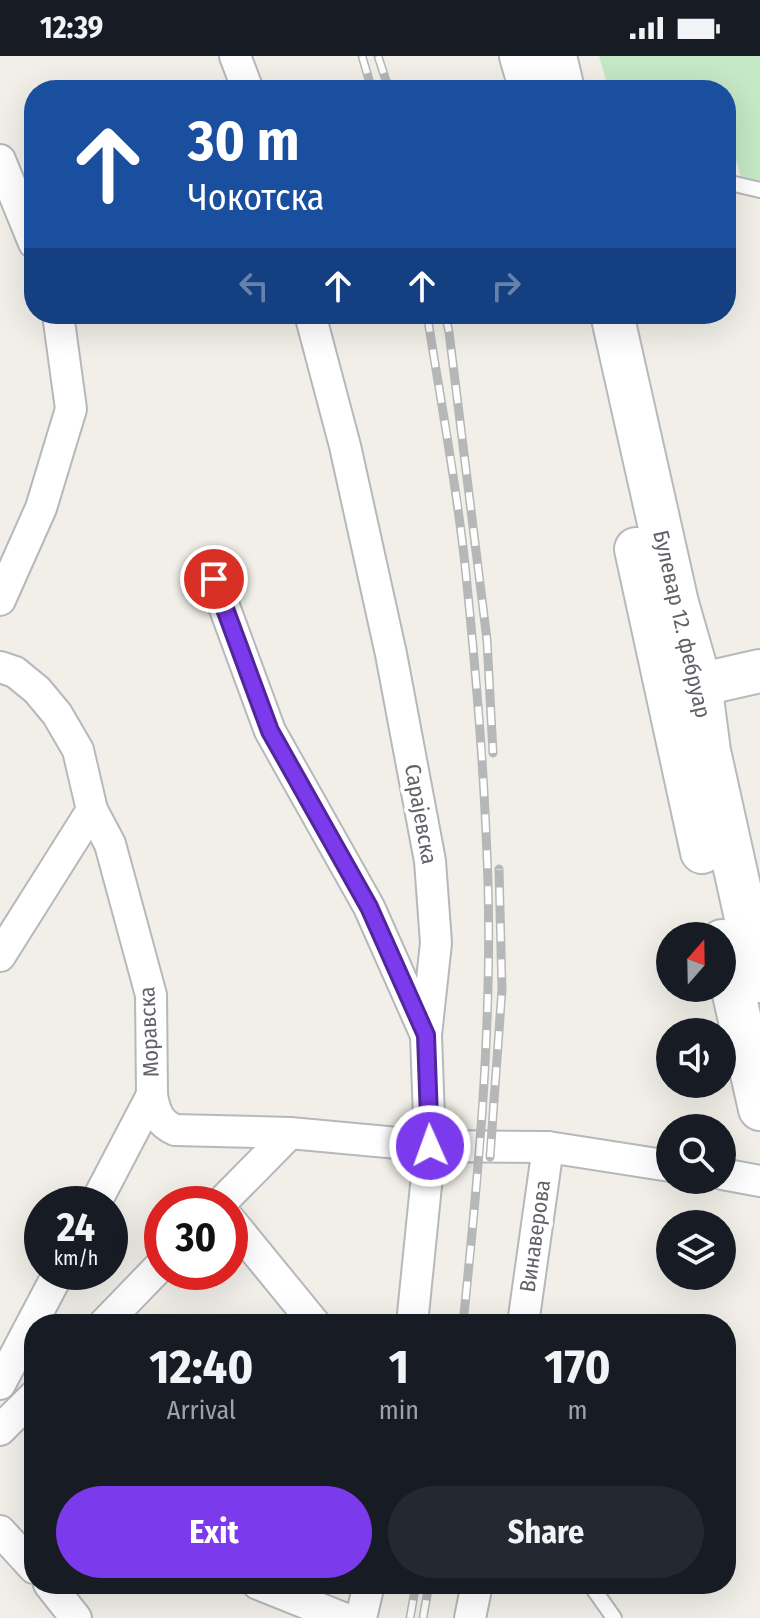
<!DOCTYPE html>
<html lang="en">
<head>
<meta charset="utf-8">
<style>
	body { margin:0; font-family:"Fira Sans Condensed",sans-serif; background:#242831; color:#f1f3f6; height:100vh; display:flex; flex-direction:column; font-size:30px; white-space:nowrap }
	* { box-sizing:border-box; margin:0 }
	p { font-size:26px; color:#9ea1a6 }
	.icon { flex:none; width:44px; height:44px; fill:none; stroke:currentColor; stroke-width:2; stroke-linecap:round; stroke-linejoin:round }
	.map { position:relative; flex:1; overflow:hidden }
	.drawer { position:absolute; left:24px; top:1258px; width:712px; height:280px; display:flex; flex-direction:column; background:#171b24; border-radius:32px; box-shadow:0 8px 32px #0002 }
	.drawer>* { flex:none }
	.banner { position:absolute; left:24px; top:24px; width:712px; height:244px; border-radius:32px; box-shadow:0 8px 32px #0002; background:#1a4fa0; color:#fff; overflow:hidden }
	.needle { width:52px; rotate:20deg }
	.tools { position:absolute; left:656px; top:866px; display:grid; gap:16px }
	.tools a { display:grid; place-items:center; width:80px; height:80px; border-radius:50%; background:#171b24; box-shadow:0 8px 32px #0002; font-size:40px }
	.speed { position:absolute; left:24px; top:1130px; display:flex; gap:16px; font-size:40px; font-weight:700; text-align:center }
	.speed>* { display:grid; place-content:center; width:104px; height:104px; border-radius:50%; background:#171b24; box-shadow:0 8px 32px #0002; line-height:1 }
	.speed small { font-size:20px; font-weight:400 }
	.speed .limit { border:12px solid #d22; background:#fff; color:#111 }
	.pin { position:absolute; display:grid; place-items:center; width:68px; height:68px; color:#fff; margin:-34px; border:4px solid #fff; border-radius:50%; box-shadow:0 2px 8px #0007 }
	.me { position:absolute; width:88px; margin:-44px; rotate:358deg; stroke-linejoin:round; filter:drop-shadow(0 0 6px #0008) }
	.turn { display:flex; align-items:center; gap:28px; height:168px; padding:0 32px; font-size:36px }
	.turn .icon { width:104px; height:104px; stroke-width:2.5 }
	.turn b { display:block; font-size:56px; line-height:68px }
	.lanes { display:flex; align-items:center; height:76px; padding:0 32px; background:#0003; justify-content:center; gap:40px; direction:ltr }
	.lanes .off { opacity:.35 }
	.eta { display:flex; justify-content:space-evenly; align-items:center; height:136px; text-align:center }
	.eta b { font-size:48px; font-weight:700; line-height:56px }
	.primary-button { display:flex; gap:16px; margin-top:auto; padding:16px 32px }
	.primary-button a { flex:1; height:92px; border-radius:48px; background:#7c3aed; color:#fff; font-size:32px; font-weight:700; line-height:92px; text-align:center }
	.primary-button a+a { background:#242831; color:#f1f3f6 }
	.status { display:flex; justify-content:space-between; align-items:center; height:56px; padding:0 40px; background:#171b24; direction:ltr }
	.status svg { height:22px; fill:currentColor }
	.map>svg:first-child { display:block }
</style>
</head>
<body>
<div class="status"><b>12:39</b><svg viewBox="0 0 49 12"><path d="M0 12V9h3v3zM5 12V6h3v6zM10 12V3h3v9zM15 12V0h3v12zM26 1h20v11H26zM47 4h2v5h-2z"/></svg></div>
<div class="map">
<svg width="760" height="1562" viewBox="0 0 760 1562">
	<rect width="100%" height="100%" fill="#f1efe8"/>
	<path fill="#c5e8c5" d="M599,0H760V130L742,124L726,71V34H715L712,26L691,34H609Z"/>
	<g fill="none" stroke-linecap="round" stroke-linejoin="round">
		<defs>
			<g id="lane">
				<path d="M726,126L760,134"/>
				<path d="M590,1528L614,1562"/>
			</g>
			<g id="street">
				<path d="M235,0L248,34"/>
				<path d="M0,104L34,187"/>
				<path d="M310,258L345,390L391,598L430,805L436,887L426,979L430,1090L412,1268"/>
				<path d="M214,523L270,675L369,851L425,977"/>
				<path d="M0,544L41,452L71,353L58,258"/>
				<path d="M0,611L15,616L37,634L57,658L78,694L92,754L110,788L151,939L152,1039C155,1056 159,1067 175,1074L290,1077L430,1090L548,1091L670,1110"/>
				<path d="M0,900L92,754"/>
				<path d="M722,1118L760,1125"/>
				<path d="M95,1148L152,1039"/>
				<path d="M220,1148L290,1077"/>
				<path d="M230,1164L315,1268"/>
				<path d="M104,1268L162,1208"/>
				<path d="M523,1268L548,1091"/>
				<path d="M0,1328L59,1216"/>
				<path d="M0,1374L34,1340"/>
				<path d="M0,1475L34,1512"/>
				<path d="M49,1528L76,1562"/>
				<path d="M258,1528L343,1562"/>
				<path d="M361,1562L369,1528"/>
				<path d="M470,1562L477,1528"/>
			</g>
			<g id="secondary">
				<path d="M521,0L531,34"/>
				<path d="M555,0L563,34"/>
				<path d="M612,258L677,547L700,627L709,695L760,925"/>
				<path d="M636,493L702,796"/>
				<path d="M672,635L760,615"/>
				<path d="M722,885L760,1053"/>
			</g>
		</defs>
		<use href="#lane" stroke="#b5b8bc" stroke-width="18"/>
		<use href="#street" stroke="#b5b8bc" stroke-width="34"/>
		<use href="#secondary" stroke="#b6babf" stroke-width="46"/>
		<use href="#lane" stroke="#fff" stroke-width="14"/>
		<use href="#street" stroke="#fff" stroke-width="30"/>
		<use href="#secondary" stroke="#fff" stroke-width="42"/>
		<defs>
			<g id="rail">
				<path d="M362,0L372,34"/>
				<path d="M378,0L389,34"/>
				<path d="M427,258C440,341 456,425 465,509C476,615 485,722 488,828C492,975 478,1122 463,1268"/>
				<path d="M445,258L449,276L487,584L493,697"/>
				<path d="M490,1101L502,933L499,813"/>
				<path d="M410,1562L416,1528"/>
				<path d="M423,1562L429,1528"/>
			</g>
		</defs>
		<use href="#rail" stroke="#b6b7b8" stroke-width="9"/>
		<use href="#rail" stroke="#fff" stroke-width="6" stroke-dasharray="18" stroke-linecap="butt"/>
	</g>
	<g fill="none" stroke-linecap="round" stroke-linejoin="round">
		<defs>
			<path id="route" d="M214,523L270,675L369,851L426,979L430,1090"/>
		</defs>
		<use href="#route" stroke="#51269a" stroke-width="20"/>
		<use href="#route" stroke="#7c3aed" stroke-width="14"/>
	</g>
	<g text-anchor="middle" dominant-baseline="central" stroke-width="8" stroke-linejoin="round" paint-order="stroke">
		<g font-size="22" fill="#5f6368" stroke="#fff">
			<text transform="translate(682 568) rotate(77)">Булевар 12. фебруар</text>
			<text transform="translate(421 758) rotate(80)">Сарајевска</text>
			<text transform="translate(149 976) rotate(-93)">Моравска</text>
			<text transform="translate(535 1180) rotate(-82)">Винаверова</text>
		</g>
	</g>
</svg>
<div class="tools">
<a><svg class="needle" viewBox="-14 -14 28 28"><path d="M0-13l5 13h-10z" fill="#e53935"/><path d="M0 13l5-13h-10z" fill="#9ea1a6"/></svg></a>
<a><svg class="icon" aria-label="sound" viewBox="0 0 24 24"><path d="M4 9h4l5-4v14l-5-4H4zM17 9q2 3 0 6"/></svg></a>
<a><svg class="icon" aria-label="search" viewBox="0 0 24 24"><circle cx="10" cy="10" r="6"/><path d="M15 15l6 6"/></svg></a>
<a><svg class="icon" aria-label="layers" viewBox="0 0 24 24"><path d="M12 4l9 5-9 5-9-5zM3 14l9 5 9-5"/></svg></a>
</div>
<div class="speed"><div>24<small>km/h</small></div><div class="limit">30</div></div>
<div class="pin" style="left:214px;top:523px;background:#d93025"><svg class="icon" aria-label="arrive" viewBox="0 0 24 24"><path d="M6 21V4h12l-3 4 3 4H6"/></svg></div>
<svg class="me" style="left:430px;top:1090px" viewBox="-20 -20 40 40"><circle r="17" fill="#7c3aed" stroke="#fff" stroke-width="3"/><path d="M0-11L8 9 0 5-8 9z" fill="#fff"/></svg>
<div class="banner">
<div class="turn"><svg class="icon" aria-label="ahead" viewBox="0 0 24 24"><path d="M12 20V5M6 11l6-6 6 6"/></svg><div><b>30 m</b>Чокотска</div></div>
<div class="lanes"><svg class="icon off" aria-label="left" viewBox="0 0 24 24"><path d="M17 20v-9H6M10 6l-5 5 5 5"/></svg><svg class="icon" aria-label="ahead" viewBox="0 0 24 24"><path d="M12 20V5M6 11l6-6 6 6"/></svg><svg class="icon" aria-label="ahead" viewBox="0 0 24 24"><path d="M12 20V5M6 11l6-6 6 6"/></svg><svg class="icon off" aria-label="right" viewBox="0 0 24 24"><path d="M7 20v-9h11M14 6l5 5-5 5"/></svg></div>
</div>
<section class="drawer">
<div class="eta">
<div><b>12:40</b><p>Arrival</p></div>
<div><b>1</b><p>min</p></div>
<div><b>170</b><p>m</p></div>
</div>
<div class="primary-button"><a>Exit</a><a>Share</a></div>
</section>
</div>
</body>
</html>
